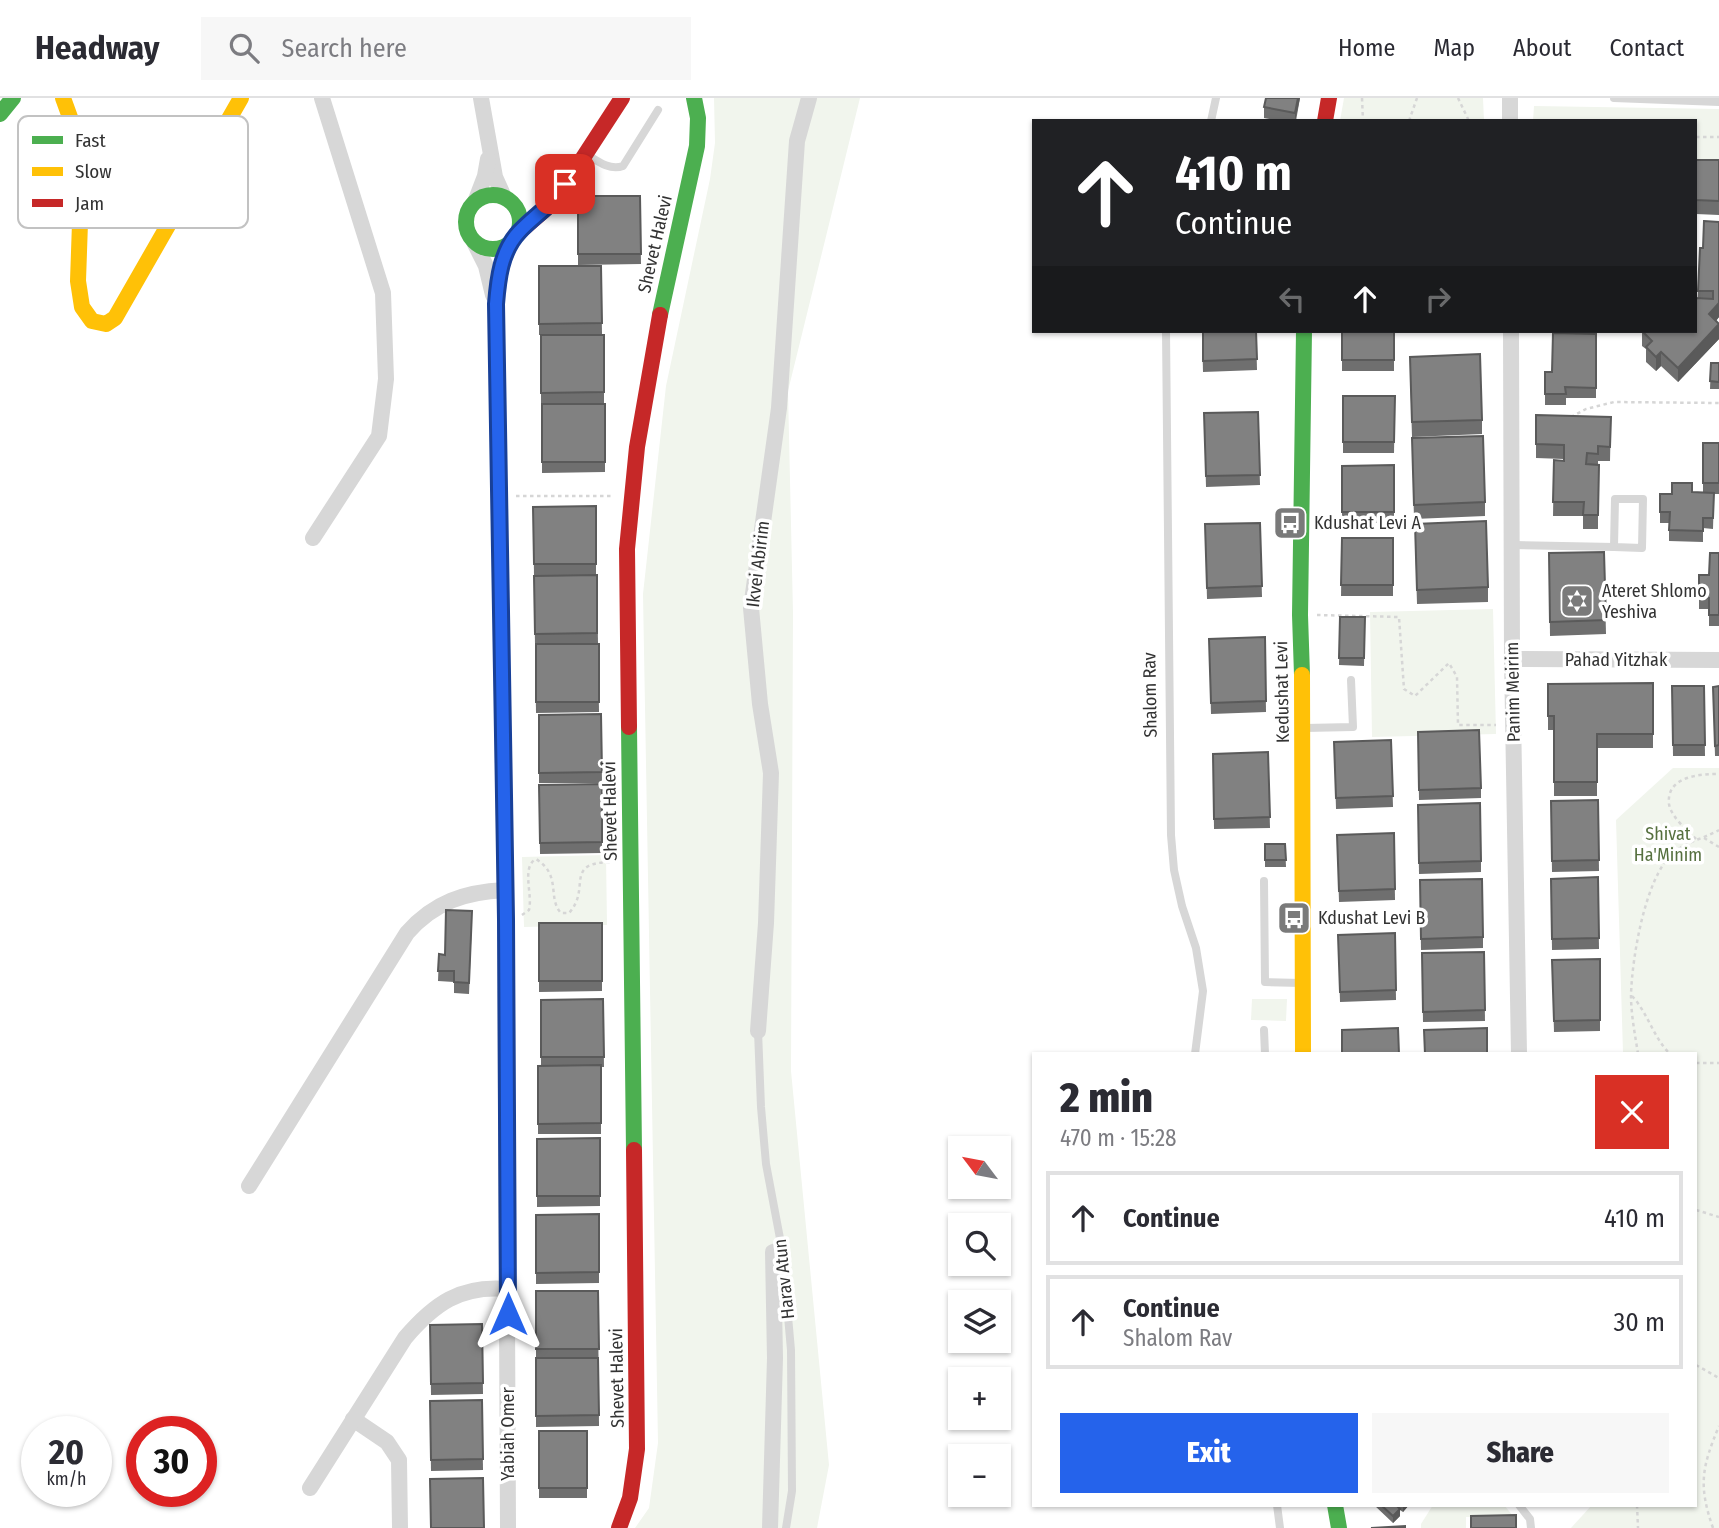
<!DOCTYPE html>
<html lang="en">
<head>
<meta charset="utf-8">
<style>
	body { margin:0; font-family:"Fira Sans Condensed",sans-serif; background:#f7f7f7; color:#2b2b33; height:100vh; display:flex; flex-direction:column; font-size:26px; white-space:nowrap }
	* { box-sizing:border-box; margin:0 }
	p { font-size:23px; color:#7c7c81 }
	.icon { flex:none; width:38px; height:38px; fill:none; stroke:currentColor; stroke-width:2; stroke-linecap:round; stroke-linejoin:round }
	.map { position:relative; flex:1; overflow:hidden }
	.sheet { position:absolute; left:1032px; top:954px; width:665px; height:455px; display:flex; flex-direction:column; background:#fff; border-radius:0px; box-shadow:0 2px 5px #0004 }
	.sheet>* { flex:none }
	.guide { position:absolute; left:1032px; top:21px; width:665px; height:214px; border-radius:0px; box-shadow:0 2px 5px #0004; background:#202124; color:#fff; overflow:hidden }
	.needle { width:46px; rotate:302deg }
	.tools { position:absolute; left:948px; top:1038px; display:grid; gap:14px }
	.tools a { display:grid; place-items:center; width:63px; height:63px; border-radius:0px; background:#fff; box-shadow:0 2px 5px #0004; font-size:35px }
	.speed { position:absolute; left:21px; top:1318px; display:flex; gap:14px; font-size:35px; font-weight:700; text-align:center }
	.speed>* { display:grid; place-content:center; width:91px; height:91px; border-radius:50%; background:#fff; box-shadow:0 2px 5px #0004; line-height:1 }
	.speed small { font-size:18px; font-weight:400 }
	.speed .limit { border:10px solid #d22; background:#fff; color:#111 }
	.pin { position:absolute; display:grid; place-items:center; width:60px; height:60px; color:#fff; margin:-30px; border-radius:14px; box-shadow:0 4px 10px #0006 }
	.me { position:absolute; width:77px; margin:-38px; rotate:0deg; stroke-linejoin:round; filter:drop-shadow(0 0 5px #0008) }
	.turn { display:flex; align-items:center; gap:24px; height:147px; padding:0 28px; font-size:32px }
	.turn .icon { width:91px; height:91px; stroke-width:2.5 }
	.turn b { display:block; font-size:49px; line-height:60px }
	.lanes { display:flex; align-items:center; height:66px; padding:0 28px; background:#0003; justify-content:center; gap:35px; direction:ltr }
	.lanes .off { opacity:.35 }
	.round { display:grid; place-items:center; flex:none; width:74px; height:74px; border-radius:0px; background:#f7f7f7 }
	.summary { display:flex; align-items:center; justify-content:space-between; height:119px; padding:0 28px }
	h1 { font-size:42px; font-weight:800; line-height:52px }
	.action { display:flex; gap:14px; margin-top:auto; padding:14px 28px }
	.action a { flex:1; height:80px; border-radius:0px; background:#2563eb; color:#fff; font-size:28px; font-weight:800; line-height:80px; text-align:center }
	.action a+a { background:#f7f7f7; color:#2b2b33 }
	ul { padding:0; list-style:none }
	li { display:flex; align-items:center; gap:21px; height:94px; margin:0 14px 10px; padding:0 14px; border:4px solid #e1e1e2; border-radius:0px }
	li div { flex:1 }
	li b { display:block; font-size:26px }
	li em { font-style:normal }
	header { display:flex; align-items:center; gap:42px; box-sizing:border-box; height:98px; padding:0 35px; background:#fff; border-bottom:2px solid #e1e1e2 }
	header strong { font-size:33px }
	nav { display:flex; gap:38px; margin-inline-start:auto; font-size:24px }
	.search { width:490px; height:63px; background:#f7f7f7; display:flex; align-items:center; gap:18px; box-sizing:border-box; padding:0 24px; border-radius:0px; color:#7c7c81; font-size:26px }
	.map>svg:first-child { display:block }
</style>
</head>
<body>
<header>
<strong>Headway</strong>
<div class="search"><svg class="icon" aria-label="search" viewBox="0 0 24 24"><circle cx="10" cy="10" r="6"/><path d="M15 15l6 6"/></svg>Search here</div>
<nav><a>Home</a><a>Map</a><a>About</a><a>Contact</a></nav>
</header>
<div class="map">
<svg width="1719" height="1430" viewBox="0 0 1719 1430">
	<rect width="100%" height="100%" fill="#fff"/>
	<g fill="#f1f5ed">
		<path d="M714,0H860L788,293L793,515L791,973L829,1367L817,1430H635L649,1410L658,1345L643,496L666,288L710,81L715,45Z"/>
		<path d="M1344,0H1483L1484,23H1340Z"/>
		<path d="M1534,8L1719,11V66H1696V23H1533Z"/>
		<path d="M1493,511L1496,636L1372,639L1370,514Z"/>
		<path d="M1673,670H1719V1430H1571L1592,1407H1696V956L1623,955L1616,722Z"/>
		<path d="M606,757L607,827L524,829L522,759Z"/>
		<path d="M1252,901H1287L1286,923L1251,922Z"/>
		<path d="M1433,1407H1504L1513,1418L1466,1419V1430H1421V1426Z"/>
	</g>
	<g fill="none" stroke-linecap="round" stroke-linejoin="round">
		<g stroke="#d6d6d6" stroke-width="2.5" stroke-dasharray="3.5 3.5" stroke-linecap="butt">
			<path d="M1362,0L1363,23"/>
			<path d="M1458,0L1469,23"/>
			<path d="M1409,23L1417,0"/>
			<path d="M1696,39H1719"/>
			<path d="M1571,319L1586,311L1614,304L1719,305"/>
			<path d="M516,398H614"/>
			<path d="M1317,517L1399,519L1404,591L1415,598L1449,565L1457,579L1458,627H1496"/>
			<path d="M1704,740L1719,749"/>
			<path d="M1696,741C1687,732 1671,719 1669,706C1666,678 1700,676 1719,676"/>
			<path d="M522,817L529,812C533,797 521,769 536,761C562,777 547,800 561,815H569C592,790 562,764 613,764"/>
			<path d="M1632,898C1648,915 1653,939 1670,956"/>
			<path d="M1638,956C1635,936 1631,917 1631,897C1632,860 1645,781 1672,756C1687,743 1703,741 1719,732"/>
			<path d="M1696,965H1719"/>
			<path d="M1696,1112L1719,1119"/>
			<path d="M1696,1267L1719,1280"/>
			<path d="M1637,1407L1638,1430"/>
			<path d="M1713,1430C1698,1387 1702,1369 1719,1328"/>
		</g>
		<g stroke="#d7d7d7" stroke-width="8">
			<path d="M1614,0L1719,4"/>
			<path d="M1211,23L1216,0"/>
			<path d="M586,56C597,63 610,73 623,68L658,12"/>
			<path d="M1166,233L1171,737L1174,772L1182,808L1196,850L1203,893L1195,956"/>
			<path d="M1615,401H1643L1642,450L1614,449Z"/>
			<path d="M1512,447L1614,449"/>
			<path d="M1305,630L1353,629L1351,582"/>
			<path d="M1264,783L1265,884L1301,885"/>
			<path d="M1264,932L1265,956"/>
			<path d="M758,933L761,1009L766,1066L782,1151L791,1252L792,1393L786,1430"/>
			<path d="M1277,1407L1280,1430"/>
			<path d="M1519,1407L1530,1421L1531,1430"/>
		</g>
		<g stroke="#d7d7d7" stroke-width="16">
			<path d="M481,0L495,79L504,99"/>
			<path d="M1510,0V23"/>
			<path d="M475,104L485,78L488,61"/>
			<path d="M474,144L486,168L493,197"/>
			<path d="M1511,233L1512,561L1519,956"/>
			<path d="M313,440L379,338L386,281L383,195L322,0"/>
			<path d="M1512,561L1719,562"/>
			<path d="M758,933L766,825L771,675L760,606L751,510L779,310L797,43L809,0"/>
			<path d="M249,1088L407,835C434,804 465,794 505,792"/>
			<path d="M353,1321L387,1344L399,1362L400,1430"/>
			<path d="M310,1390L405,1240C434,1206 460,1187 507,1191"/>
			<path d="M508,1430L505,792L496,206L501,169L511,144"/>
			<path d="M770,1430L775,1260L773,1154L782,1151"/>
		</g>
		<g stroke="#4caf50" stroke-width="16">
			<path d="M0,16L13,0"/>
			<circle cx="493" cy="124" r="27"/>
			<path d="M660,217L697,48L698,20L694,0"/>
			<path d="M1302,577L1300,517L1304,233"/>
			<path d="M629,629L634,1052"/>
			<path d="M1335,1407L1339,1430"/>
		</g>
		<g stroke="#ffc107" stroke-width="16">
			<path d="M63,0L75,33L82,67L78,183L82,209L92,223L106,226L115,220L241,0"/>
			<path d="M1302,577L1303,956"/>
		</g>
		<g stroke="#c62828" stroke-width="16">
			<path d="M1325,23L1329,0"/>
			<path d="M517,136L555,103L622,0"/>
			<path d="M629,629L627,451L637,349L660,217"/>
			<path d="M619,1430L630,1400L637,1351L634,1052"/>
		</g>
	</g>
	<g fill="#6f6f6f">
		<path d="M1300,0L1296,23H1280L1264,20V9Z"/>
		<path d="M1696,62H1719V117L1696,116Z"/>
		<path d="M578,98H640L641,166L578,167Z"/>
		<path d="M1719,124V219L1716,223L1719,226V241L1678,284L1661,268L1656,273L1646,264V251L1642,248V233H1696L1700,150H1703Z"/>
		<path d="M539,168H601L602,236L539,237Z"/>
		<path d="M1202,233H1256L1257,272L1203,274Z"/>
		<rect x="1342" y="233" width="52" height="40"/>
		<path d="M1596,236V300H1566V307H1545V274H1552Z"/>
		<path d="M541,237H604V305L541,306Z"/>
		<path d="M1711,265H1719V291H1710Z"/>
		<path d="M1410,273L1482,322V336L1412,339Z"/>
		<path d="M1343,298H1395L1394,355H1343Z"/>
		<path d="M542,306H605V374L542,375Z"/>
		<path d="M1258,314L1260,387L1206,389L1204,315Z"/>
		<path d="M1536,317L1611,319L1610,363H1598V431H1583V418H1553L1554,362L1564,363V361L1536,360Z"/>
		<path d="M1412,340L1485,404V418L1414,421Z"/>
		<path d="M1703,345H1719V396H1714L1713,431L1703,430V444L1669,443V425H1660V396L1703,394Z"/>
		<path d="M1394,367V425H1342V368Z"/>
		<path d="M596,408V477H534L533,409Z"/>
		<path d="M1260,425L1262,499L1207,501L1205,426Z"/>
		<path d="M1342,440H1393V498H1341Z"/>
		<path d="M1415,440L1488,489V504L1417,506Z"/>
		<path d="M1604,454L1606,536L1550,538L1549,455Z"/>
		<path d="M1719,455V528H1709V511H1699V477H1709Z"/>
		<path d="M597,477L599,614L536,615L534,478Z"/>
		<path d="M1340,519H1365L1364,568L1339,567Z"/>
		<path d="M1265,539L1266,614L1211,616L1209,541Z"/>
		<path d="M1653,585V650H1597V698H1554V632H1548V586Z"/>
		<path d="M1672,588H1704L1705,658H1673Z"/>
		<path d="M1719,588V658H1715L1713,589Z"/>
		<path d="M601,616L602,685H539V617Z"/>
		<path d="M1418,634L1481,690V700L1419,702Z"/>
		<path d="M1391,642L1393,709L1336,711L1334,644Z"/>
		<path d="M1268,654L1270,730L1214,731L1213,656Z"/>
		<path d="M602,686V755L540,756L539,687Z"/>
		<path d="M1598,702L1599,773L1552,774L1551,703Z"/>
		<path d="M1418,707L1481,763V774L1419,776Z"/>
		<path d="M1394,735L1395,802L1339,804L1337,737Z"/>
		<path d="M1265,746H1285L1286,769H1265Z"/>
		<path d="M1598,779L1599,851L1552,852L1551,781Z"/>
		<path d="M1420,782L1483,839V850L1421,852Z"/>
		<path d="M472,823L469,896L454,895V884L438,883L439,856L445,857Z"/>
		<path d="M539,825H602V893L539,894Z"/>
		<path d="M1395,835L1396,902L1340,904L1338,837Z"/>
		<path d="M1484,854L1485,923L1423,924L1422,855Z"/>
		<path d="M1552,862L1600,922V933L1554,934Z"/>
		<path d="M603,901L604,969H601V1036H538V968H541V902Z"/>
		<path d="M600,1040V1108L537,1109V1041Z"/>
		<path d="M599,1116V1185L536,1186V1117Z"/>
		<path d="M536,1193H598L599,1328L536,1329Z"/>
		<path d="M482,1226L483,1296L431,1297L430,1227Z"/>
		<path d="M482,1302L483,1372L431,1373L430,1303Z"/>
		<rect x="539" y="1333" width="48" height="67"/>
		<path d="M1374,1407H1409L1403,1414L1400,1412V1418L1393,1425Z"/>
	</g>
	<g fill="#5a5a5a">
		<path d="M1298,0H1300L1295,23V15Z"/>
		<path d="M1719,205V219L1709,231V216Z"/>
		<path d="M1719,226V241L1678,284V270Z"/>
		<path d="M1661,254V268L1656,273V259Z"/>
		<path d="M1403,1407H1409L1403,1414Z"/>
		<path d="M1400,1411V1418L1393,1425V1418Z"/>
	</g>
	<g fill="#818181" stroke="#5a5a5a" stroke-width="2">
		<path d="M1266,0H1298L1295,15L1264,9Z"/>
		<path d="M1696,62H1719V103L1696,102Z"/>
		<path d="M578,98H640L641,156H578Z"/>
		<path d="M1704,123L1719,124V205L1709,216L1719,226L1678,270L1661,254L1656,259L1646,249L1652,243L1642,233H1696V200L1713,201V193H1698L1700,150H1703Z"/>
		<path d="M539,168H601L602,225L539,226Z"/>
		<path d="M1203,233H1256L1257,261L1203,263Z"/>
		<rect x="1342" y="233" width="52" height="29"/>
		<path d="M1553,235L1596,236V290L1565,289L1566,296H1545V274H1552Z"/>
		<path d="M541,237H604V294L541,295Z"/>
		<path d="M1480,256L1482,322L1412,324L1410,259Z"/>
		<path d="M1711,265H1719V284L1710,283Z"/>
		<path d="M1343,298H1395L1394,344H1343Z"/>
		<rect x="542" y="306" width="63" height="58"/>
		<path d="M1258,314L1260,377L1206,378L1204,315Z"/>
		<path d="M1536,317L1611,319L1610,349L1598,348V356L1587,355L1586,366L1599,367L1598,417H1583L1584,404H1553L1554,362L1564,363V347L1536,346Z"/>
		<path d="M1483,338L1485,404L1414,407L1412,340Z"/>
		<rect x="1703" y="345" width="16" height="40"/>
		<path d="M1394,367V414H1342V368Z"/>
		<path d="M1672,385H1692V394L1714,395L1713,420H1703V433L1669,432L1670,414H1660V396H1672Z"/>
		<path d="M596,408V466H534L533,409Z"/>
		<path d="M1486,423L1488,489L1417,492L1415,426Z"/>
		<path d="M1260,425L1262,488L1207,490L1205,426Z"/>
		<path d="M1342,440H1393V487H1341Z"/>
		<path d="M1604,454L1606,522L1550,524L1549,455Z"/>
		<path d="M1710,455H1719V517H1709V500H1699V477H1709Z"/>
		<path d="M597,477V535L535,536L534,478Z"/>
		<path d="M1340,519H1365L1364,560H1339Z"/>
		<path d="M1265,539L1266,603L1211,605L1209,541Z"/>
		<rect x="536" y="546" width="63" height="58"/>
		<path d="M1653,585V636H1597V684H1554V618H1548V586Z"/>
		<path d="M1672,588H1704L1705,647H1673Z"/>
		<path d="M1719,588V647L1715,648L1713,589Z"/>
		<path d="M601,616L602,674L539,675V617Z"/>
		<path d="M1479,632L1481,690L1419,692L1418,634Z"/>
		<path d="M1391,642L1393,698L1336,700L1334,644Z"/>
		<path d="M1268,654L1270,719L1214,721L1213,656Z"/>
		<path d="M602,686V744L540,745L539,687Z"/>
		<path d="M1598,702L1599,762L1552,763L1551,703Z"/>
		<path d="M1480,705L1481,763L1419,765L1418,707Z"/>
		<path d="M1394,735L1395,791L1339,793L1337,737Z"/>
		<path d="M1265,746H1285L1286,762H1265Z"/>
		<path d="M1598,779L1599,840L1552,841L1551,781Z"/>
		<path d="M1482,781L1483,839L1421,841L1420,782Z"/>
		<path d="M446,812L472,813L469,885L454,884V873H438L439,856L445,857Z"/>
		<rect x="539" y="825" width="63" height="58"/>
		<path d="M1395,835L1396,892L1340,894L1338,837Z"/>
		<path d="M1484,854L1485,912L1423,914L1422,855Z"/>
		<path d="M1600,861V922L1554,923L1552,862Z"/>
		<path d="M603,901L604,959H541V902Z"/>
		<path d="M1398,930L1399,956H1342V932Z"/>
		<path d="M1487,930V956H1425L1424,932Z"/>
		<path d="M601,967V1025L538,1026V968Z"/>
		<path d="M600,1040V1098H537V1041Z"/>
		<path d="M599,1116V1174L536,1175V1117Z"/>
		<path d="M536,1193H598L599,1251H536Z"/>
		<path d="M482,1226L483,1285L431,1286L430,1227Z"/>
		<path d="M536,1260H598L599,1317L536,1318Z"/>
		<path d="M482,1302L483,1361L431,1362L430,1303Z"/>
		<rect x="539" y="1333" width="48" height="57"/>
		<path d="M483,1380L484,1430H431L430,1381Z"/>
		<path d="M1381,1407H1396L1400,1411L1393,1418Z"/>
		<path d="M1516,1417V1430H1471V1418Z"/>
		<path d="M1405,1428V1430H1371Z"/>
	</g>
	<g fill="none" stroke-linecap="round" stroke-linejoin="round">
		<defs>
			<path id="route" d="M508,1216L506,821L496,206C498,181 501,153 519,134C536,116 551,109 565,86"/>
		</defs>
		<use href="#route" stroke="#184099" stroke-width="18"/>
		<use href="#route" stroke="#2563eb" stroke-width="12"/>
	</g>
	<defs>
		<symbol id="bus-square" viewBox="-11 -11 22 22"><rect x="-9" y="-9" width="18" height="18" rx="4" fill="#7a7a7a" stroke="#fff"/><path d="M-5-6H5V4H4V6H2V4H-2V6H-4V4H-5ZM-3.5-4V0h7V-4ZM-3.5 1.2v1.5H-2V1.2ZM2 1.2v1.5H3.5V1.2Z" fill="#fff"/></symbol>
		<symbol id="synagogue-square" viewBox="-11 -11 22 22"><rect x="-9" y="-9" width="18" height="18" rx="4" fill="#7a7a7a" stroke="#fff"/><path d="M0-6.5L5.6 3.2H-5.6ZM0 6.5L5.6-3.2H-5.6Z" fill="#fff"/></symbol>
	</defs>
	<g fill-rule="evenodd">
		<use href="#bus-square" x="1271" y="406" width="38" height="38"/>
		<use href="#synagogue-square" x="1558" y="484" width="38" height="38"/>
		<use href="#bus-square" x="1275" y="801" width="38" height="38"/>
	</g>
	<g text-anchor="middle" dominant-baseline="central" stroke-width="7" stroke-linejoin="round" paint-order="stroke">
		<g font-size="18" fill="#333" stroke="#fff">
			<text transform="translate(655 146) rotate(-77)">Shevet Halevi</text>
			<text transform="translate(758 466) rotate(-83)">Ikvei Abirim</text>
			<text x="1616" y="562">Pahad Yitzhak</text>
			<text transform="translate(1282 594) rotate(-91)">Kedushat Levi</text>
			<text transform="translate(1513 594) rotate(-91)">Panim Meirim</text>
			<text transform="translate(1150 597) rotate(-91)">Shalom Rav</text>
			<text transform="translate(610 713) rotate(-91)">Shevet Halevi</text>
			<text transform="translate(784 1181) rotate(-96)">Harav Atun</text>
			<text transform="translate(617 1280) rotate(-91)">Shevet Halevi</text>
			<text transform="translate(508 1336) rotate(-90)">Yabiah Omer</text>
		</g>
		<g font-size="18" fill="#333" stroke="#fff" text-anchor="start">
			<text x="1314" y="425">Kdushat Levi A</text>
			<text x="1602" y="493">Ateret Shlomo<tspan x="1602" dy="21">Yeshiva</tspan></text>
			<text x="1318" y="820">Kdushat Levi B</text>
		</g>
		<g font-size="18" fill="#56703f" stroke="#fff">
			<text x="1668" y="736">Shivat<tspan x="1668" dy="21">Ha'Minim</tspan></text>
		</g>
	</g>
	<rect x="18" y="18" width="230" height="112" rx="10" fill="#fff" stroke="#c2c2c2" stroke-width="2"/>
	<rect x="32" y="38" width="31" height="8" fill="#4caf50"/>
	<rect x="32" y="69" width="31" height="9" fill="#ffc107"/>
	<rect x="32" y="101" width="31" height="8" fill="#c62828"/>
	<g font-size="19" fill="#333">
		<text x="75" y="49">Fast</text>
		<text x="75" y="80">Slow</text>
		<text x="75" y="112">Jam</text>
	</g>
</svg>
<div class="tools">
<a><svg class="needle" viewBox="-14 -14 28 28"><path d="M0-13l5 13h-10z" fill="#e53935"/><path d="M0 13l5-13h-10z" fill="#7c7c81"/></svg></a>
<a><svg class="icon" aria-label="search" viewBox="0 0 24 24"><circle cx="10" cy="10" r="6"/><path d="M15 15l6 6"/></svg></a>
<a><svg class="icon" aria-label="layers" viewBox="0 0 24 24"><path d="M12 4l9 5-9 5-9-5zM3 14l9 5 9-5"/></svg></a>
<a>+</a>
<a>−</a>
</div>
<div class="speed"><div>20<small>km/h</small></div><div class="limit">30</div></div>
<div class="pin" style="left:565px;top:86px;background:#d93025"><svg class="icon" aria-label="arrive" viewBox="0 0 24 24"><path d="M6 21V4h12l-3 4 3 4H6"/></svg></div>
<svg class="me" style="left:508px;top:1216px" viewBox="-20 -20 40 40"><path d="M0-17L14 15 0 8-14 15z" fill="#2563eb" stroke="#fff" stroke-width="4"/></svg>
<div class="guide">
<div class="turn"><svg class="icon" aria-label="ahead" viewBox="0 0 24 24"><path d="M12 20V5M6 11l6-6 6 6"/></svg><div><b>410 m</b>Continue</div></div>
<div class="lanes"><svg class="icon off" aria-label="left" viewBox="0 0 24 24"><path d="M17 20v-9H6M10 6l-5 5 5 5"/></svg><svg class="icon" aria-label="ahead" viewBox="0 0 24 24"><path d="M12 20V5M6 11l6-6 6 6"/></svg><svg class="icon off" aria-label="right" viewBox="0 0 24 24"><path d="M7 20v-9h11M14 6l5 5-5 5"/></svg></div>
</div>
<section class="sheet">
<div class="summary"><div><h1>2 min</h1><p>470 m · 15:28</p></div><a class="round" style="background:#d93025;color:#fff"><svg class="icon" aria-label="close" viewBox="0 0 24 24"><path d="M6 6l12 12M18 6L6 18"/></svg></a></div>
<ul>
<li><svg class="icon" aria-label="ahead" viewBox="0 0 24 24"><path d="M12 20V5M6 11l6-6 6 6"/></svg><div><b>Continue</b></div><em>410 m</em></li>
<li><svg class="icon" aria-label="ahead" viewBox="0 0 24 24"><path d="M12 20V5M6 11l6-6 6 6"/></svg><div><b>Continue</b><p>Shalom Rav</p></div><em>30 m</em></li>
</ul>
<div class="action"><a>Exit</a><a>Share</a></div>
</section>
</div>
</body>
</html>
